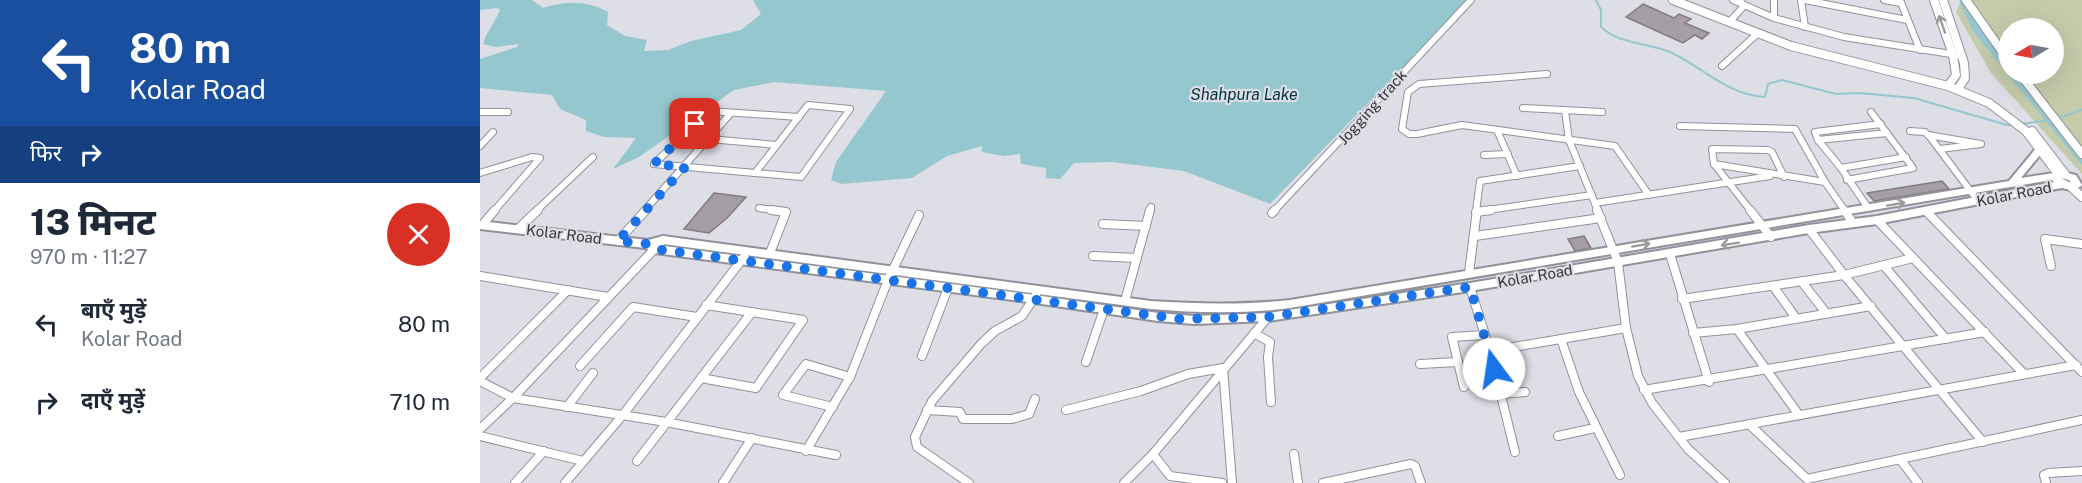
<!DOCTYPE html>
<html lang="hi">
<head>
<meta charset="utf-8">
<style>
	body { margin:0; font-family:"Public Sans","Noto Sans Devanagari",sans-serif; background:#f6f6f7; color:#1f2937; height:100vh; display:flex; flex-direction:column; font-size:22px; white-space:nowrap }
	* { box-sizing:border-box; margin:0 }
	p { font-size:20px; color:#747a83 }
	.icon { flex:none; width:33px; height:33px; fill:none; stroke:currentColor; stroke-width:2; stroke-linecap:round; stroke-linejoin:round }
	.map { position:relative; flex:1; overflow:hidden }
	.drawer { display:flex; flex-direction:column; background:#fff; width:480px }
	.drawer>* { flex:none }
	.guide { background:#1a4fa0; color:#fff; overflow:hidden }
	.needle { width:39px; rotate:260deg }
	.tools { position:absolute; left:1518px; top:18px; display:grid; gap:12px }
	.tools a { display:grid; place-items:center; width:66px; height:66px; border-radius:50%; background:#fff; box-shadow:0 6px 24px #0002; font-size:30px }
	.pin { position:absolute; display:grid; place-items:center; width:51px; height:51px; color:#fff; margin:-26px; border-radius:12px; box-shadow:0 3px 9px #0006 }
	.me { position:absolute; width:66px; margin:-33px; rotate:346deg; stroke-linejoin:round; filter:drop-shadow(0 0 4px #0008) }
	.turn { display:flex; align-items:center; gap:21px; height:126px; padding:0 30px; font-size:27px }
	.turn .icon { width:78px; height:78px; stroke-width:2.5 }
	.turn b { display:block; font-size:42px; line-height:51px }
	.then { display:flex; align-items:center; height:57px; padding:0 30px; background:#0003; gap:12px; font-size:22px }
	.round { display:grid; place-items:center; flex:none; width:63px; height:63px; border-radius:32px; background:#f6f6f7 }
	.head { display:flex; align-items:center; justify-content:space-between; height:102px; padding:0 30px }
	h1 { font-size:36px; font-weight:800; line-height:45px }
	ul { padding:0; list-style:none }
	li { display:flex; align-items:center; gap:18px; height:78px; padding:0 30px }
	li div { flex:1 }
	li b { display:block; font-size:22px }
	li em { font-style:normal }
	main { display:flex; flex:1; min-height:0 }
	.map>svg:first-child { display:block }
</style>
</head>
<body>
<main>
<section class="drawer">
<div class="guide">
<div class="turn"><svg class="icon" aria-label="left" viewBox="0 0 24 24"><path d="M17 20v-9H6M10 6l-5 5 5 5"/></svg><div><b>80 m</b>Kolar Road</div></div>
<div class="then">फिर<svg class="icon" aria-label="right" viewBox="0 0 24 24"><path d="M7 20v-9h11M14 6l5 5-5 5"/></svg></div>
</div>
<div class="head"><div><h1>13 मिनट</h1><p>970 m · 11:27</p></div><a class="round" style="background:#d93025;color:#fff"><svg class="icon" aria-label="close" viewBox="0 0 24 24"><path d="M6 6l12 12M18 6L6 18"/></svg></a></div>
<ul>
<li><svg class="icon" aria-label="left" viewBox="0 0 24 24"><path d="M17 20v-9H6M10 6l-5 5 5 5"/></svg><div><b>बाएँ मुड़ें</b><p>Kolar Road</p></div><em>80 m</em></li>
<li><svg class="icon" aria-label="right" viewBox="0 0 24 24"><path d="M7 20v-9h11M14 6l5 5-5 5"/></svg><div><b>दाएँ मुड़ें</b></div><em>710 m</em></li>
</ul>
</section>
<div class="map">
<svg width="1602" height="483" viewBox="0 0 1602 483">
	<rect width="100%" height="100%" fill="#dedee7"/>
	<path fill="#c4cbab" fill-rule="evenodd" d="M1481,0H1602V174L1511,73L1476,12ZM1528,28H1574V74H1528Z"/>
	<path fill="#95c7ce" d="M0,0H52L63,8C85,1 107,0 128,12L127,25L145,36L167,40L164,51L188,50L211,41L261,30L281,14L273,0H988L790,204L704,171L632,162L594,163L580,179L566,178V168L541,164L540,154L524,156L502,152V146L467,156L432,178L361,184L351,180L356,162L406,91L294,82L254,90L159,157L133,169L156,138L124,137L106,131V120L80,109L72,95L0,88V59L37,47L39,44L15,47L3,44C7,30 15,23 20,10L17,8L0,10Z"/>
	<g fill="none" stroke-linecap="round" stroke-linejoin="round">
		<g stroke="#95c7ce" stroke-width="2">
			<path d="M1116,0L1121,10V27C1141,45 1166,42 1190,52C1223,67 1247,95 1285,97L1288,84L1302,80L1356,94L1379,93L1434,98L1527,125H1535"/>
			<path d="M1579,118L1602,110"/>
			<path d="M1540,124L1573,120"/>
		</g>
		<g stroke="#95c7ce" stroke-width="7">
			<path d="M1483,0L1495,28L1528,69"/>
			<path d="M1532,74L1602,160"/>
		</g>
	</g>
	<g fill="#a59ea5" stroke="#827b81" stroke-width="1.5">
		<path d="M1163,4L1194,18L1199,14L1211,19L1205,23L1229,33L1222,39L1215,35L1203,43L1146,17Z"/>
		<path d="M1462,181L1469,189L1394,201L1387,193Z"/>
		<path d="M234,193L266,197L247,218L229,233L204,229Z"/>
		<path d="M1104,236L1111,248L1095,251L1088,239Z"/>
	</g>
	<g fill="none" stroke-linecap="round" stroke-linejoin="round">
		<defs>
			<g id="minor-far1">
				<path d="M1253,0L1294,18L1364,37L1477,55"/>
				<path d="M1294,0V18"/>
				<path d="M1321,0L1325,27"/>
				<path d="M1325,0L1427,20"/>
				<path d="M1404,0L1421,3"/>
				<path d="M1420,0L1440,50"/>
				<path d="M1252,19L1263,7L1261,2"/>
				<path d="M1242,66L1277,34"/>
				<path d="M1067,74L939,84L928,92L922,129L929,134H937L982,125L1135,146L1169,195"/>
				<path d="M328,105L370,109L321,177L275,173Z"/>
				<path d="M1043,108L1122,112"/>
				<path d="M1085,111L1089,140L1118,211"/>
				<path d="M0,112H28"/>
				<path d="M1200,126L1315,129L1345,182L1365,211"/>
				<path d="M1017,130L1037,176"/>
				<path d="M1430,131L1445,132L1450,137L1498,201"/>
				<path d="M1448,135L1501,144L1460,149"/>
				<path d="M229,139L297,145"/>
				<path d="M1338,140L1407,133"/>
				<path d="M0,146L13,132"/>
				<path d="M1004,155L1028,154"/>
				<path d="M174,164L275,173"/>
				<path d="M174,164L229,111L319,117"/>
				<path d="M1234,164L1232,149L1288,150L1292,152L1304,177"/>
				<path d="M1361,168L1426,157"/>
				<path d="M0,173L52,157L60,158L14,211"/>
				<path d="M1367,180L1433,168L1391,112"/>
				<path d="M1115,203L1290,176"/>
				<path d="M279,208L301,211"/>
				<path d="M1388,208L1361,168L1338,140L1335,132L1401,124"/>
				<path d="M56,211L113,157"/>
				<path d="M164,211L251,113"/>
				<path d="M670,211L671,207"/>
				<path d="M794,211L991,0"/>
				<path d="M996,211L1000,181L1100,166"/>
				<path d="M1001,211L1112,195"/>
				<path d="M1271,211L1234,164L1345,182"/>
			</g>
			<g id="minor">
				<path d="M1117,210L1138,262L1146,328L1158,376L1172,403L1208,449L1245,483"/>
				<path d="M1270,210L1291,237"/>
				<path d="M1364,210L1373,223"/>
				<path d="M996,212L1011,210"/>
				<path d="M1447,212L1602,372"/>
				<path d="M792,213L795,210"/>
				<path d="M1397,220L1544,374"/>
				<path d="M623,224L666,226"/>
				<path d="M2,225L15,210"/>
				<path d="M39,228L58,210"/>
				<path d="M1329,229L1364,275L1503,442"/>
				<path d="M995,236L1121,218"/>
				<path d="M138,241L166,210"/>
				<path d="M290,253L306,212L291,210"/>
				<path d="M1190,254L1229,382"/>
				<path d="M613,256L657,258"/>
				<path d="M1571,266L1565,239L1602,244"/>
				<path d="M1405,267L1466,339"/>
				<path d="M989,273L997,210"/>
				<path d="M0,276L128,297"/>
				<path d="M1322,282L1346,313"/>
				<path d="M1293,286L1316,318"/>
				<path d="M990,287L1010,351L1035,452"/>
				<path d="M1202,299L1364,275L1433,258"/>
				<path d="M645,301L670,210"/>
				<path d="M1257,329L1319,415"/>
				<path d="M774,333L790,342L788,357L791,402"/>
				<path d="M1213,333L1257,329L1391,306"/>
				<path d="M1081,339L1099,392L1140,475"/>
				<path d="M1010,351L1146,328"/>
				<path d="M442,356L468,288"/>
				<path d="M606,362L624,309"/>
				<path d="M940,364L978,362"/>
				<path d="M100,366L153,307L217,317"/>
				<path d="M0,378L88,290"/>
				<path d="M221,378L276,388L323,320L226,305"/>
				<path d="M0,381L33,398L186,422L356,455"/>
				<path d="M984,387L972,337L1005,335"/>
				<path d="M1164,390L1505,332"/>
				<path d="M1020,394L1045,392"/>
				<path d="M87,407L113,373"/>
				<path d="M353,407L303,395L326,364L370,377"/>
				<path d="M447,410L480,412L483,419H532L549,414L555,399"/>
				<path d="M586,410L661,391L708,374L743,368L752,483"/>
				<path d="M1269,424L1327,479L1602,420"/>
				<path d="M0,429L33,398L183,240"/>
				<path d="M0,436L103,461"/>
				<path d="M1078,436L1115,428"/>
				<path d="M1199,437L1596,365"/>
				<path d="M326,451L370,377L408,280L439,215"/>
				<path d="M673,454L690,476L742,483"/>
				<path d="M814,454L818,483"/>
				<path d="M1420,459L1438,483"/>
				<path d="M157,461L272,312"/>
				<path d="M35,483L64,451"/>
				<path d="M85,483L142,416L264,257"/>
				<path d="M243,483L272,438"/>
				<path d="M489,483L437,447L435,437L452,401L501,344L515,331L542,316L556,295"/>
				<path d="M644,483L673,454L788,317"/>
				<path d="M843,483L931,464L935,466L941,483"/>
				<path d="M1566,483L1564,475L1568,473L1602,471"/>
			</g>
			<g id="tertiary">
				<path d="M1193,0L1311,46L1468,86L1509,103L1546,131L1578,174"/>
				<path d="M1454,0L1473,55L1476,75L1468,86"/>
				<path d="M1463,0L1484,63L1485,78L1478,89"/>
				<path d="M1486,0L1528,60"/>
				<path d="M1540,74L1602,154"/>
				<path d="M1552,131L1585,174"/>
				<path d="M1591,187L1602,197"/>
			</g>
			<path id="secondary" d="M1560,146L1565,149L1541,178L1574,173L1578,171L1596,175L1602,185L1600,187L1591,190L1582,188L1397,224L1329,233L990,291L788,321L714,324L678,321L555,303L175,253L165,248L0,229V221L168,240L183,236L671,301C718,304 764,305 810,300L1529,181L1557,147ZM1581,178L1589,180L1591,183ZM1572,180L1574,182L1397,216L1329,225L990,283L788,313L714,316L678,313L555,295L177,245L183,244L671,309C718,313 764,314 810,308Z"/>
		</defs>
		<use href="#minor-far1" stroke="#91919a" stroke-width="8"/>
		<use href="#minor" stroke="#91919a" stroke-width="10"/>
		<use href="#tertiary" stroke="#91919a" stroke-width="10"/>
		<use href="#secondary" stroke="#91919a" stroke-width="4"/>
		<use href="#minor-far1" stroke="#fff" stroke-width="6"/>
		<use href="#minor" stroke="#fff" stroke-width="8"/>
		<use href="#tertiary" stroke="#fff" stroke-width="8"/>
		<use href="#secondary" fill="#fff" fill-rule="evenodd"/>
	</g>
	<defs><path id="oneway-shaft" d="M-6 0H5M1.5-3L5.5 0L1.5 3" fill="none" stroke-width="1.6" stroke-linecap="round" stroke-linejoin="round" transform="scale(1.5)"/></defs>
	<g stroke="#9b9b9c">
		<use href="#oneway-shaft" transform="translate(1462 24) rotate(-109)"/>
		<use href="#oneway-shaft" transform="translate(1416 204) rotate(-10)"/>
		<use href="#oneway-shaft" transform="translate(1250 244) rotate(171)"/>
		<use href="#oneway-shaft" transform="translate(1161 245) rotate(-10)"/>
	</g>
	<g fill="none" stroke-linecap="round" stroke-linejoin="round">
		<path stroke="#1a73e8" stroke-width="10" stroke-dasharray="0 18" d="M215,124L174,164L205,167L138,241L168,244L175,249L700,319L788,317L990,287L1014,369"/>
	</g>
	<g text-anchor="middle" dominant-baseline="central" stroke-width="4.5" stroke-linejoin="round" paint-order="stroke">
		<g font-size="15" fill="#37373a" stroke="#dedee7">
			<text transform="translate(892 107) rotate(-48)">Jogging track</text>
			<text transform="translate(1534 194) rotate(-11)">Kolar Road</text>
			<text transform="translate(84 234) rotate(7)">Kolar Road</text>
			<text transform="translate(1055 276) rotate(-10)">Kolar Road</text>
		</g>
		<g font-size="16" font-style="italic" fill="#02343a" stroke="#dedee7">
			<text x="764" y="94">Shahpura Lake</text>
		</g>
	</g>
</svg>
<div class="tools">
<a><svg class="needle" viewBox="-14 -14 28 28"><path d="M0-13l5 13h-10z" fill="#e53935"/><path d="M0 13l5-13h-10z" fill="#747a83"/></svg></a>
</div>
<div class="pin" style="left:215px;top:124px;background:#d93025"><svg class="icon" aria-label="arrive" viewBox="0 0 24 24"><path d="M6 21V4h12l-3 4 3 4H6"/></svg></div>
<svg class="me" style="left:1014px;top:369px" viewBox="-20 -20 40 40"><circle r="19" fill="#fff"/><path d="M0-13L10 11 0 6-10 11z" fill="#1a73e8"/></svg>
</div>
</main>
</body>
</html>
